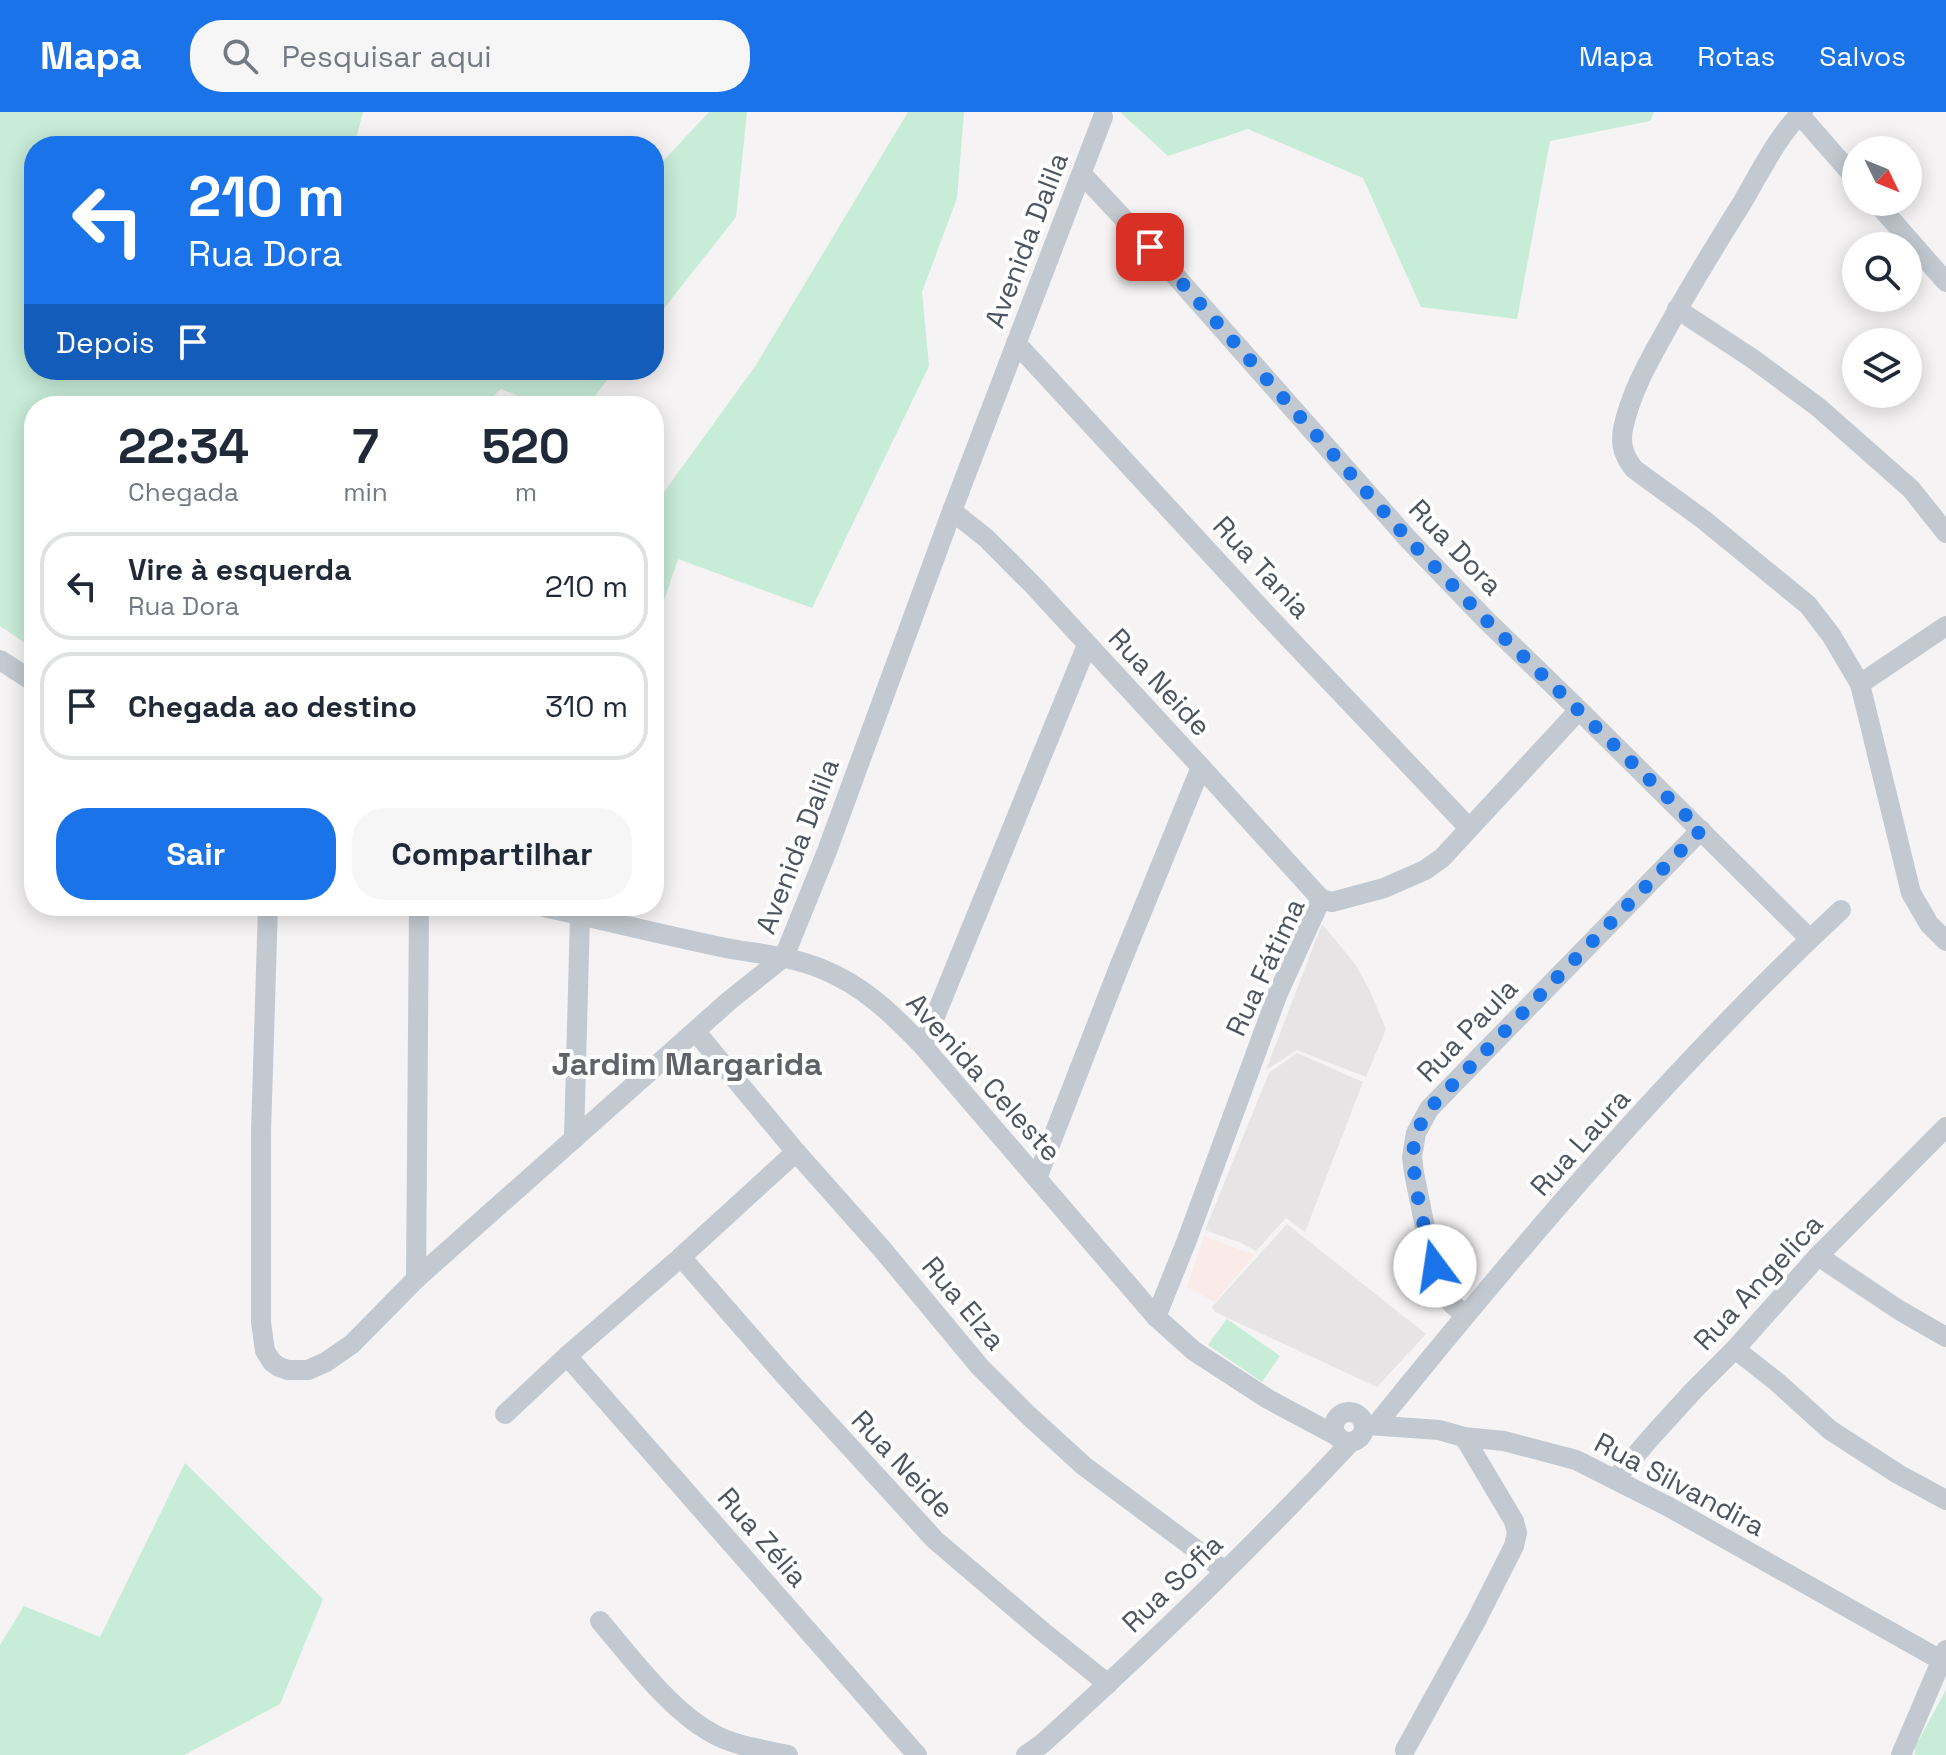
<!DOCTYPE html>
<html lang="pt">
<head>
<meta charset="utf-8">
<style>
	body { margin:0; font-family:"Space Grotesk",sans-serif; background:#f6f6f7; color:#1f2937; height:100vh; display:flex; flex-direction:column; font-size:30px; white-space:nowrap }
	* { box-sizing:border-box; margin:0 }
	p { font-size:26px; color:#747a83 }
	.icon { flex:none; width:44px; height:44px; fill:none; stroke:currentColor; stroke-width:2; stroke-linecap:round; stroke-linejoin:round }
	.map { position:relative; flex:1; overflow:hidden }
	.sheet { position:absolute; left:24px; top:284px; width:640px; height:520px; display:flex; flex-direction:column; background:#fff; border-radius:32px; box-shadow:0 4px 20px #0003 }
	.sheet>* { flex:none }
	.top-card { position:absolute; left:24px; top:24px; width:640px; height:244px; border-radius:32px; box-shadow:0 4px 20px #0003; background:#1a73e8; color:#fff; overflow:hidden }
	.needle { width:52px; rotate:133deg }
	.buttons { position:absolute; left:1842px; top:24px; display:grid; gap:16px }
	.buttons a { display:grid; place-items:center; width:80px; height:80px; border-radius:50%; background:#fff; box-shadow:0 4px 20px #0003; font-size:40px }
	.pin { position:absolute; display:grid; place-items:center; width:68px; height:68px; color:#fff; margin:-34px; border-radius:16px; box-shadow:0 4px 12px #0006 }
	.me { position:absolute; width:88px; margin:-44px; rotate:346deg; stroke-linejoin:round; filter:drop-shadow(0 0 6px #0008) }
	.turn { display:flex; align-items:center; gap:28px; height:168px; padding:0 32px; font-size:36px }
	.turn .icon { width:104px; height:104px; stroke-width:2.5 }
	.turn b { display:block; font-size:56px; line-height:68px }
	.then { display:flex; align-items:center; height:76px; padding:0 32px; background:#0003; gap:16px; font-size:30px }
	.eta { display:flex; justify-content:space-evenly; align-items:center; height:136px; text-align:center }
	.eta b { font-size:48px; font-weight:800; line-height:56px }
	.primary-button { display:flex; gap:16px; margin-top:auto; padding:16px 32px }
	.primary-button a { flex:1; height:92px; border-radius:32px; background:#1a73e8; color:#fff; font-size:32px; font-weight:800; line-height:92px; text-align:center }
	.primary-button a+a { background:#f6f6f7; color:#1f2937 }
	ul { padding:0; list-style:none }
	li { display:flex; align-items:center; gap:24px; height:108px; margin:0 16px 12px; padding:0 16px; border:4px solid #e0e1e3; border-radius:32px }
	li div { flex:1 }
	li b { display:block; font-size:30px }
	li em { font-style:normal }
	header { display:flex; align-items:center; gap:48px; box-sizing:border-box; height:112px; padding:0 40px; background:#1a73e8; color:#fff }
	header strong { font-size:38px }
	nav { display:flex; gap:44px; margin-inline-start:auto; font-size:28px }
	.search { width:560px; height:72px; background:#f6f6f7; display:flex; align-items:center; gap:20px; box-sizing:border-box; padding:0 28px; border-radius:32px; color:#747a83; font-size:30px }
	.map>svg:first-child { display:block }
</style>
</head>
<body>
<header>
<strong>Mapa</strong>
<div class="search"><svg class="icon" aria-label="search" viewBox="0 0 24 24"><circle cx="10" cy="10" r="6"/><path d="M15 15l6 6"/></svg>Pesquisar aqui</div>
<nav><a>Mapa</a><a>Rotas</a><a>Salvos</a></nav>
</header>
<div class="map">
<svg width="1946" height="1643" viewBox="0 0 1946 1643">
	<rect width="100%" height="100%" fill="#f5f3f3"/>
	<g fill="#e6e4e4">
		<path d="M1322,812L1356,853L1369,877L1386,917L1366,965L1297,938L1266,958Z"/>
		<path d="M1297,941L1363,970L1305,1120L1286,1106L1256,1139L1241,1131L1205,1118L1269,961Z"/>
		<path d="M1287,1112L1426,1222L1377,1275L1215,1200L1212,1195Z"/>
	</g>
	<path fill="#faebe8" d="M1204,1124L1254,1143L1215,1190L1187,1175Z"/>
	<g fill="#c7ecd8">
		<path d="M0,0H363L354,34H34V258H615L587,294H545L501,277L482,294H34V537L0,514Z"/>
		<path d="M709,0H747L736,105L654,209V59Z"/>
		<path d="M908,0H964L957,86L922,180L929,254L812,496L678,447L654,518V394L756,253Z"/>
		<path d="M1120,0H1654L1650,9L1550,29L1517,207L1421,195L1363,66L1248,17L1168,44Z"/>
		<path d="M1227,1207L1280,1244L1262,1270L1208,1233Z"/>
		<path d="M185,1351L323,1487L280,1592L184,1643H0V1533L24,1494L100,1525Z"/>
		<path d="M1946,1578V1643H1915V1635Z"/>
	</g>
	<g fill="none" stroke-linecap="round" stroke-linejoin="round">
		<g stroke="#c2c9d0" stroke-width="20">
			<path d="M1803,0C1780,19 1758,64 1742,91C1715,134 1688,178 1664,222C1647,252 1630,283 1623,317C1620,333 1624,344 1634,357L1704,408L1808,493L1831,523L1860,572L1911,781L1929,812L1946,829"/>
			<path d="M1799,2L1856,67"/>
			<path d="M1082,62L1150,135L1408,427L1486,508L1579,598L1810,827"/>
			<path d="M1876,90L1946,170"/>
			<path d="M1677,197L1753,247L1818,295L1911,377L1946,421"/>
			<path d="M1016,231L1267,503L1469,716"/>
			<path d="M952,399L986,426L1032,472L1201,655L1321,787"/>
			<path d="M0,548L34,570"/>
			<path d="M1860,572L1946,514"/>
			<path d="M1321,787L1332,790L1384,776L1425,758L1442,746L1579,598"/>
			<path d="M268,794L261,1020V1210L265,1239L272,1250L279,1255L288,1258H308L326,1250L352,1232L416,1167L730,888L784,845L827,739L952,399L1103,5"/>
			<path d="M540,794C602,808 664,823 726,836C758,842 791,844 822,857C864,874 892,902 923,934L1156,1205L1194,1239L1268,1287L1337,1324"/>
			<path d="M696,920L796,1040L882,1137L980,1255L1028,1303L1084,1354L1225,1459"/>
			<path d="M923,934L1087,533"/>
			<path d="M574,1027L580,803"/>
			<path d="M1037,1066L1118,858L1201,655"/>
			<path d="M1818,1144L1899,1198L1946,1225"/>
			<path d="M681,1145L785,1264L935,1428L1042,1519L1108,1572"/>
			<path d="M416,1167L419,794"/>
			<path d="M1465,1203L1452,1192L1440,1173L1429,1135L1414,1061L1412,1045L1416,1021L1429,997L1701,718"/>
			<path d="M1156,1205L1187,1128L1278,881L1321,787"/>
			<path d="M1735,1237L1777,1270L1830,1318L1898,1362L1946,1388"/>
			<path d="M567,1244L917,1643"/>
			<circle cx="1349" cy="1315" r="15"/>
			<path d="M505,1302L567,1244L681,1145L796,1040"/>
			<path d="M1368,1313L1439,1318L1464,1325L1504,1329L1576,1348L1669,1395L1946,1551"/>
			<path d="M1376,1313C1520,1135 1673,954 1841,798"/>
			<path d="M1615,1367L1653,1323L1694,1278L1735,1237L1818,1144L1946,1015"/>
			<path d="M600,1509C630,1544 669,1597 710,1620C733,1634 762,1637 788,1643"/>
			<path d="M1405,1638L1476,1509L1514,1434L1517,1421L1514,1409L1464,1325"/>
			<path d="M1026,1643L1042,1632C1148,1536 1252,1436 1350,1331"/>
			<path d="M1901,1643L1946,1538"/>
		</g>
	</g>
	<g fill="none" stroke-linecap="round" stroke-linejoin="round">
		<path stroke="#1a73e8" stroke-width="14" stroke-dasharray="0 25.2" d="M1150,135L1408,427L1486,508L1701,718L1429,997C1425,1006 1418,1015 1415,1025C1408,1057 1425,1121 1435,1154"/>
	</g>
	<g text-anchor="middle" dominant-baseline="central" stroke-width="8" stroke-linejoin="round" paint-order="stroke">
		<g font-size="28" fill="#4c555f" stroke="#fff">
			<text transform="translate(1026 128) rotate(-69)">Avenida Dalila</text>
			<text transform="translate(1456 435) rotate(46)">Rua Dora</text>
			<text transform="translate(1262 455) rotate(47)">Rua Tania</text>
			<text transform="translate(1160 570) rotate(47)">Rua Neide</text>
			<text transform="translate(797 734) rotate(-69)">Avenida Dalila</text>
			<text transform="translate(1265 855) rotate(-65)">Rua Fátima</text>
			<text transform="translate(1467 918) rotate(-46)">Rua Paula</text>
			<text transform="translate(984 965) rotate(48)">Avenida Celeste</text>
			<text transform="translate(1580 1030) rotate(-48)">Rua Laura</text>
			<text transform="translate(1758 1170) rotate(-47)">Rua Angelica</text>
			<text transform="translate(964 1191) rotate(50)">Rua Elza</text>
			<text transform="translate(903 1352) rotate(47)">Rua Neide</text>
			<text transform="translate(1680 1372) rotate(28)">Rua Silvandira</text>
			<text transform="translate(763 1425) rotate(49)">Rua Zélia</text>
			<text transform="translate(1172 1471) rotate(-44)">Rua Sofia</text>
		</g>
		<g font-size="32" font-weight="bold" fill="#606367" stroke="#fff">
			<text x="687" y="952">Jardim Margarida</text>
		</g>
	</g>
</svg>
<div class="buttons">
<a><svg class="needle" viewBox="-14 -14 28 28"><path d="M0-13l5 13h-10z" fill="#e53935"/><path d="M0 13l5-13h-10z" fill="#747a83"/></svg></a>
<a><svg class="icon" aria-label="search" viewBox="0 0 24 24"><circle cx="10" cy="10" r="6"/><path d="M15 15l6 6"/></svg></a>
<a><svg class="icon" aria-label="layers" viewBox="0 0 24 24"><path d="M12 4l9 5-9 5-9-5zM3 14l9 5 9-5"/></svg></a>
</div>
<div class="pin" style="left:1150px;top:135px;background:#d93025"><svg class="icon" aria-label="arrive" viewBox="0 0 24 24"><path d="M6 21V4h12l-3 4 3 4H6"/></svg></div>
<svg class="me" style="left:1435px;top:1154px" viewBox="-20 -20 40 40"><circle r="19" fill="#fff"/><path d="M0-13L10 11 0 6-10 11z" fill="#1a73e8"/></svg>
<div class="top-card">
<div class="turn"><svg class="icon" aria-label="left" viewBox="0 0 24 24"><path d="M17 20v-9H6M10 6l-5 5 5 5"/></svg><div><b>210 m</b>Rua Dora</div></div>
<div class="then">Depois<svg class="icon" aria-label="arrive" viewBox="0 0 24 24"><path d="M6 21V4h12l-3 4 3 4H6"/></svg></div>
</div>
<section class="sheet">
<div class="eta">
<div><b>22:34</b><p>Chegada</p></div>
<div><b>7</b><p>min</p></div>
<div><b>520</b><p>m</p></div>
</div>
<ul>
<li><svg class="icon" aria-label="left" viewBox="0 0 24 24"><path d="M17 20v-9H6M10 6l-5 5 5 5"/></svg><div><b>Vire à esquerda</b><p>Rua Dora</p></div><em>210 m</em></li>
<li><svg class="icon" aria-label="arrive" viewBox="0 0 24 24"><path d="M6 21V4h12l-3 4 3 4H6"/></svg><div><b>Chegada ao destino</b></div><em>310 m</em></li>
</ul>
<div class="primary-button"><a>Sair</a><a>Compartilhar</a></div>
</section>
</div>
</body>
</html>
